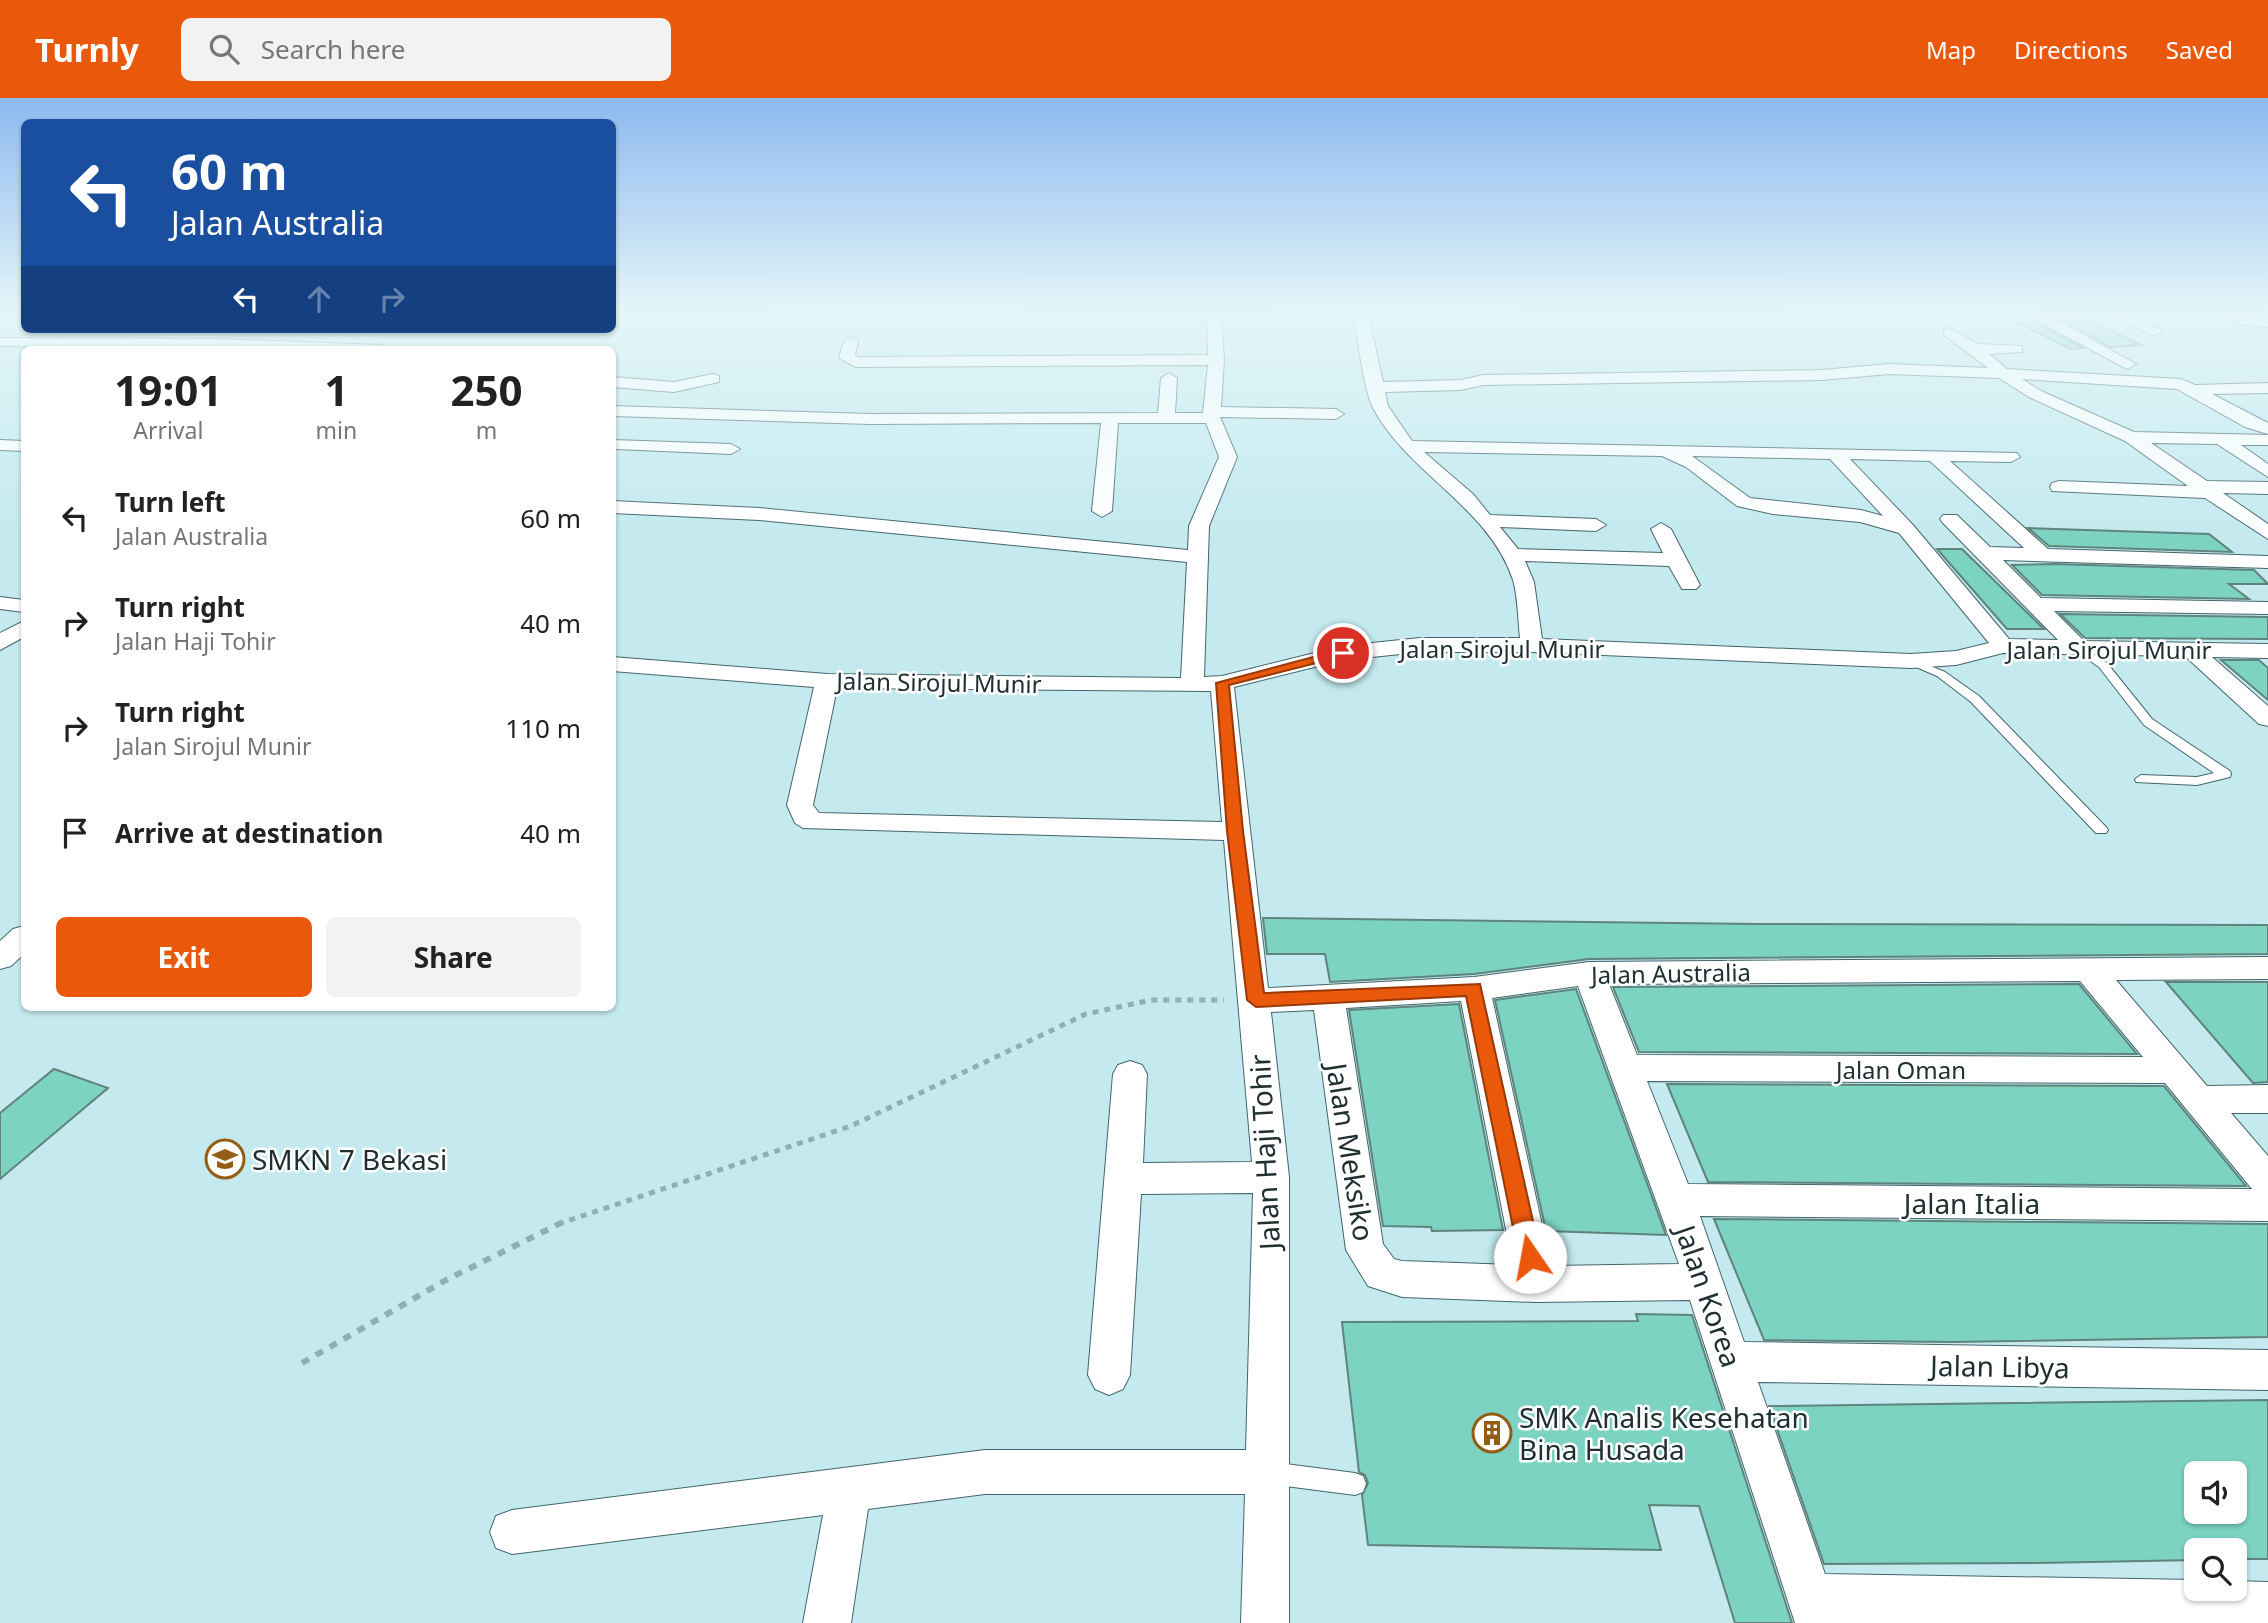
<!DOCTYPE html>
<html lang="en">
<head>
<meta charset="utf-8">
<style>
	body { margin:0; font-family:"Noto Sans",sans-serif; background:#f2f2f2; color:#222; height:100vh; display:flex; flex-direction:column; font-size:26px; white-space:nowrap }
	* { box-sizing:border-box; margin:0 }
	p { font-size:23px; color:#767676 }
	.icon { flex:none; width:38px; height:38px; fill:none; stroke:currentColor; stroke-width:2; stroke-linecap:round; stroke-linejoin:round }
	.map { position:relative; flex:1; overflow:hidden }
	.panel { position:absolute; left:21px; top:248px; width:595px; height:665px; display:flex; flex-direction:column; background:#fff; border-radius:10px; box-shadow:0 2px 5px #0004 }
	.panel>* { flex:none }
	.hud { position:absolute; left:21px; top:21px; width:595px; height:214px; border-radius:10px; box-shadow:0 2px 5px #0004; background:#1a4fa0; color:#fff; overflow:hidden }
	.controls { position:absolute; left:2184px; top:1363px; display:grid; gap:14px }
	.controls a { display:grid; place-items:center; width:63px; height:63px; border-radius:10px; background:#fff; box-shadow:0 2px 5px #0004; font-size:35px }
	.pin { position:absolute; display:grid; place-items:center; width:60px; height:60px; color:#fff; margin:-30px; border:4px solid #fff; border-radius:50%; box-shadow:0 2px 7px #0007 }
	.me { position:absolute; width:77px; margin:-38px; rotate:348deg; stroke-linejoin:round; filter:drop-shadow(0 0 5px #0008) }
	.turn { display:flex; align-items:center; gap:24px; height:147px; padding:0 35px; font-size:32px }
	.turn .icon { width:91px; height:91px; stroke-width:2.5 }
	.turn b { display:block; font-size:49px; line-height:60px }
	.lanes { display:flex; align-items:center; height:66px; padding:0 35px; background:#0003; justify-content:center; gap:35px; direction:ltr }
	.lanes .off { opacity:.35 }
	.eta { display:flex; justify-content:space-evenly; align-items:center; height:119px; text-align:center }
	.eta b { font-size:42px; font-weight:700; line-height:49px }
	.primary-button { display:flex; gap:14px; margin-top:auto; padding:14px 35px }
	.primary-button a { flex:1; height:80px; border-radius:10px; background:#ea580c; color:#fff; font-size:28px; font-weight:700; line-height:80px; text-align:center }
	.primary-button a+a { background:#f2f2f2; color:#222 }
	ul { padding:0; list-style:none }
	li { display:flex; align-items:center; gap:21px; height:105px; padding:0 35px }
	li div { flex:1 }
	li b { display:block; font-size:26px }
	li em { font-style:normal }
	header { display:flex; align-items:center; gap:42px; box-sizing:border-box; height:98px; padding:0 35px; background:#ea580c; color:#fff }
	header strong { font-size:33px }
	nav { display:flex; gap:38px; margin-inline-start:auto; font-size:24px }
	.search { width:490px; height:63px; background:#f2f2f2; display:flex; align-items:center; gap:18px; box-sizing:border-box; padding:0 24px; border-radius:10px; color:#767676; font-size:26px }
	.map>svg:first-child { display:block }
</style>
</head>
<body>
<header>
<strong>Turnly</strong>
<div class="search"><svg class="icon" aria-label="search" viewBox="0 0 24 24"><circle cx="10" cy="10" r="6"/><path d="M15 15l6 6"/></svg>Search here</div>
<nav><a>Map</a><a>Directions</a><a>Saved</a></nav>
</header>
<div class="map">
<svg width="2268" height="1525" viewBox="0 0 2268 1525">
	<rect width="100%" height="100%" fill="#c4eaf0"/>
	<g fill="#7cd3c2" stroke="#60837b" stroke-width="2" fill-rule="evenodd">
		<path d="M2089,222L2141,247L2110,249L2066,224Z"/>
		<path d="M2036,225L2083,250L2071,251L2021,226Z"/>
		<path d="M2028,430L2209,436L2232,454L2049,448Z"/>
		<path d="M1937,451H1962L2044,531H2007Z"/>
		<path d="M2054,466L2254,472L2268,486H2229L2249,501L2042,497L2012,467Z"/>
		<path d="M2060,516L2268,519V541L2085,540Z"/>
		<path d="M2221,562H2259L2268,570V602Z"/>
		<path d="M1263,820L1760,826L2268,827V856L1589,861L1474,876L1330,884L1325,856H1267Z"/>
		<path d="M2166,884H2268V984L2253,985Z"/>
		<path d="M2079,886L2137,956L1639,954L1613,889Z"/>
		<path d="M1576,891L1666,1137L1546,1133L1495,902Z"/>
		<path d="M1459,906L1503,1132L1432,1133L1431,1129L1383,1128L1349,912Z"/>
		<path d="M54,971L108,990L0,1081V1015Z"/>
		<path d="M1667,986L2164,988L2246,1088L1708,1084Z"/>
		<path d="M1714,1121L2268,1126V1239L1952,1244L1764,1242Z"/>
		<path d="M1636,1216L1692,1217L1792,1525H1735L1699,1408L1649,1407L1661,1452L1368,1447L1362,1397L1368,1385L1365,1377L1359,1374L1342,1224L1638,1223Z"/>
		<path d="M2268,1302V1461H2235V1452H2196V1462L2038,1465L1824,1466L1769,1308ZM2196,1376H2235V1414H2196Z"/>
	</g>
	<g fill="none" stroke-linecap="round" stroke-linejoin="round">
		<defs>
			<g id="service">
				<path d="M2076,545L2107,565L2152,621L2230,673L2231,676L2230,679L2197,687L2136,684L2135,681L2141,677L2197,679L2214,675L2144,627L2099,569L2072,550L2070,548Z"/>
				<path d="M1911,560L1945,574L1979,598L2106,729L2108,732L2106,735H2096L1971,604L1937,578L1907,565L1905,563Z"/>
				<path d="M1270,1364L1355,1375L1363,1378L1366,1386L1363,1394L1355,1397L1270,1386L1262,1383L1259,1375L1262,1367Z"/>
			</g>
			<g id="minor">
				<path d="M1207,217H1221L1224,262L1221,309L1336,311L1344,316L1336,321L1220,319L1237,359L1209,428L1204,579L1222,578L1343,548L1420,540H1520C1518,522 1518,500 1513,482C1489,409 1408,376 1373,310C1364,293 1357,237 1354,217H1368L1383,284L1461,282L1483,277L1822,272L1889,266L1988,270L1944,237V231L1949,230L1978,246L2022,248V254L1989,256L2007,271L2181,281L2195,287L2268,285V295L2212,296L2268,325V336L2245,329L2177,291L2022,281L2041,293L2134,334L2268,337V347H2241L2268,366V379L2217,346L2151,345L2207,383L2268,384V396L2223,395L2268,426V441L2205,400L2052,393L2050,389L2052,385L2059,383L2188,388L2125,343L2029,299L1999,280L1889,276L1822,282L1483,287L1461,292L1385,294L1388,308L1412,343L2017,355L2020,359L2011,364L1950,363L2048,451L2268,458V470L2003,462L2041,500L2268,504V516L2054,513L2084,543L2268,546V560L2212,559L2268,608V628L2259,626L2185,558L2003,555L1956,567L1911,570L1532,554H1420L1343,562L1234,589L1268,890L1474,879L1589,864L2268,859V881L2116,882L2207,988L2268,987V1015H2231L2268,1058V1123L1700,1118L1744,1244L2268,1252V1292L1758,1284L1825,1476L2196,1482V1491H2235V1483L2268,1484V1525H1795L1690,1202L1536,1204L1402,1199L1368,1188L1346,1152L1314,912L1271,914L1289,1079V1525H1241L1245,1396H985L868,1411L851,1525H803L823,1417L512,1456L496,1450L490,1434L496,1418L512,1412L985,1352H1246L1253,1095L1141,1096L1130,1277L1123,1291L1109,1297L1095,1291L1088,1277L1113,976L1118,967L1130,963L1142,967L1147,976L1143,1065L1252,1064L1224,742L803,730L795,725L787,707L814,589L612,573V559L827,576L1181,580L1187,464L759,422L612,415V403L759,410L1188,452L1189,428L1219,359L1206,325H1118L1112,413L1102,419L1092,413L1101,325L871,326L612,318V308L871,316L1158,315L1161,280L1169,275L1177,280L1175,315H1203L1208,267L856,269L839,260L844,243L851,239L858,243L855,258L858,259L1208,257ZM1424,354L1662,358L1686,369L1737,408L1773,416L1860,424L1899,435L1989,545L1956,553L1911,556L1542,541L1534,484L1525,463L1669,468L1682,491H1696L1700,487L1671,431L1661,425L1651,431L1663,455L1518,451L1500,429L1596,433L1606,427L1596,421L1490,417L1473,396ZM1692,358L1830,361L1883,418L1861,412L1750,400ZM1850,361L1930,363L2024,450L1990,449L1957,417H1943L1940,421L1943,425L2058,542L2009,541L1913,427ZM837,590L1211,593L1222,724L819,715L813,707ZM2080,883L2143,959L1637,957L1609,886ZM1578,888L1679,1166L1551,1168L1492,900ZM1461,903L1513,1167L1402,1163L1394,1161L1383,1146L1346,910ZM1647,983L2165,985L2252,1091L1688,1086Z"/>
				<path d="M2033,217H2082L2075,221L2057,222L2136,266L2128,271L2123,269L2034,221Z"/>
				<path d="M2110,217H2128L2163,233L2156,237L2151,236Z"/>
				<path d="M2221,217L2268,221V229L2242,227Z"/>
				<path d="M0,240L216,241L382,247L390,252L0,248Z"/>
				<path d="M713,276L719,278V284L674,294L612,289V279L674,284Z"/>
				<path d="M0,342L24,343V353L0,352Z"/>
				<path d="M612,342L731,346L740,351L731,356L616,351L612,350Z"/>
				<path d="M0,499L24,502V514L0,511Z"/>
				<path d="M24,523V539L0,552V535Z"/>
				<path d="M24,828V856L11,868L0,871V843L13,831Z"/>
			</g>
		</defs>
		<use href="#service" stroke="#43656b" stroke-width="2"/>
		<use href="#minor" stroke="#43656b" stroke-width="2"/>
		<path stroke="#90afb4" stroke-width="5" stroke-dasharray="6 6" stroke-linecap="butt" d="M558,1126L851,1028L1086,916L1151,902H1224"/>
		<path stroke="#90afb4" stroke-width="6" stroke-dasharray="8 8" stroke-linecap="butt" d="M302,1265L448,1181L563,1124"/>
		<use href="#service" fill="#fff" fill-rule="evenodd"/>
		<use href="#minor" fill="#fff" fill-rule="evenodd"/>
	</g>
	<linearGradient id="sky" x2="0" y2="1"><stop stop-color="#8db9f0"/><stop offset="0.5" stop-color="#e4f6f8"/><stop offset="1" stop-color="#e4f6f8" stop-opacity="0"/></linearGradient>
	<rect width="2268" height="430" fill="url(#sky)"/>
	<path fill="#ea580c" stroke="#983908" stroke-width="2" d="M1343,551L1349,555L1348,557L1229,587L1243,733L1264,895L1480,886L1541,1159L1538,1166L1530,1169L1522,1166L1519,1159L1466,898L1256,909L1247,902L1227,733L1216,585Z"/>
	<defs>
		<symbol id="school-ring" viewBox="-11 -11 22 22"><circle r="9.5" fill="#fff" stroke="#945d16" stroke-width="1.5"/><path d="M0-5L7-2L0 1L-7-2ZM-4 1L0 2.5L4 1V4Q0 6-4 4Z" fill="#945d16"/></symbol>
		<symbol id="building-ring" viewBox="-11 -11 22 22"><circle r="9.5" fill="#fff" stroke="#945d16" stroke-width="1.5"/><path d="M-4-6H4V6H1V3H-1V6H-4ZM-2.5-4.3h1.7v1.8h-1.7ZM.8-4.3h1.7v1.8H.8ZM-2.5-1h1.7V.8h-1.7ZM.8-1h1.7V.8H.8Z" fill="#945d16"/></symbol>
	</defs>
	<g fill-rule="evenodd">
		<use href="#school-ring" x="203" y="1039" width="44" height="44"/>
		<use href="#building-ring" x="1470" y="1313" width="44" height="44"/>
	</g>
	<g text-anchor="middle" dominant-baseline="central" stroke-width="5" stroke-linejoin="round" paint-order="stroke">
		<g font-size="24" fill="#202f31" stroke="#fff">
			<text x="1502" y="550">Jalan Sirojul Munir</text>
			<text x="2109" y="551">Jalan Sirojul Munir</text>
			<text transform="translate(939 584) rotate(1)">Jalan Sirojul Munir</text>
			<text transform="translate(1671 875) rotate(-1)">Jalan Australia</text>
			<text x="1901" y="971">Jalan Oman</text>
		</g>
		<g font-size="28" fill="#202f31" stroke="#fff">
			<text transform="translate(1264 1054) rotate(-93)">Jalan Haji Tohir</text>
			<text transform="translate(1351 1054) rotate(81)">Jalan Meksiko</text>
			<text x="1972" y="1105">Jalan Italia</text>
			<text transform="translate(1709 1198) rotate(71)">Jalan Korea</text>
			<text transform="translate(2000 1268) rotate(1)">Jalan Libya</text>
		</g>
		<g font-size="28" fill="#202f31" stroke="#fff" text-anchor="start">
			<text x="252" y="1061">SMKN 7 Bekasi</text>
			<text x="1519" y="1319">SMK Analis Kesehatan<tspan x="1519" dy="32">Bina Husada</tspan></text>
		</g>
	</g>
</svg>
<div class="controls">
<a><svg class="icon" aria-label="sound" viewBox="0 0 24 24"><path d="M4 9h4l5-4v14l-5-4H4zM17 9q2 3 0 6"/></svg></a>
<a><svg class="icon" aria-label="search" viewBox="0 0 24 24"><circle cx="10" cy="10" r="6"/><path d="M15 15l6 6"/></svg></a>
</div>
<div class="pin" style="left:1343px;top:555px;background:#d93025"><svg class="icon" aria-label="arrive" viewBox="0 0 24 24"><path d="M6 21V4h12l-3 4 3 4H6"/></svg></div>
<svg class="me" style="left:1530px;top:1159px" viewBox="-20 -20 40 40"><circle r="19" fill="#fff"/><path d="M0-13L10 11 0 6-10 11z" fill="#ea580c"/></svg>
<div class="hud">
<div class="turn"><svg class="icon" aria-label="left" viewBox="0 0 24 24"><path d="M17 20v-9H6M10 6l-5 5 5 5"/></svg><div><b>60 m</b>Jalan Australia</div></div>
<div class="lanes"><svg class="icon" aria-label="left" viewBox="0 0 24 24"><path d="M17 20v-9H6M10 6l-5 5 5 5"/></svg><svg class="icon off" aria-label="ahead" viewBox="0 0 24 24"><path d="M12 20V5M6 11l6-6 6 6"/></svg><svg class="icon off" aria-label="right" viewBox="0 0 24 24"><path d="M7 20v-9h11M14 6l5 5-5 5"/></svg></div>
</div>
<section class="panel">
<div class="eta">
<div><b>19:01</b><p>Arrival</p></div>
<div><b>1</b><p>min</p></div>
<div><b>250</b><p>m</p></div>
</div>
<ul>
<li><svg class="icon" aria-label="left" viewBox="0 0 24 24"><path d="M17 20v-9H6M10 6l-5 5 5 5"/></svg><div><b>Turn left</b><p>Jalan Australia</p></div><em>60 m</em></li>
<li><svg class="icon" aria-label="right" viewBox="0 0 24 24"><path d="M7 20v-9h11M14 6l5 5-5 5"/></svg><div><b>Turn right</b><p>Jalan Haji Tohir</p></div><em>40 m</em></li>
<li><svg class="icon" aria-label="right" viewBox="0 0 24 24"><path d="M7 20v-9h11M14 6l5 5-5 5"/></svg><div><b>Turn right</b><p>Jalan Sirojul Munir</p></div><em>110 m</em></li>
<li><svg class="icon" aria-label="arrive" viewBox="0 0 24 24"><path d="M6 21V4h12l-3 4 3 4H6"/></svg><div><b>Arrive at destination</b></div><em>40 m</em></li>
</ul>
<div class="primary-button"><a>Exit</a><a>Share</a></div>
</section>
</div>
</body>
</html>
